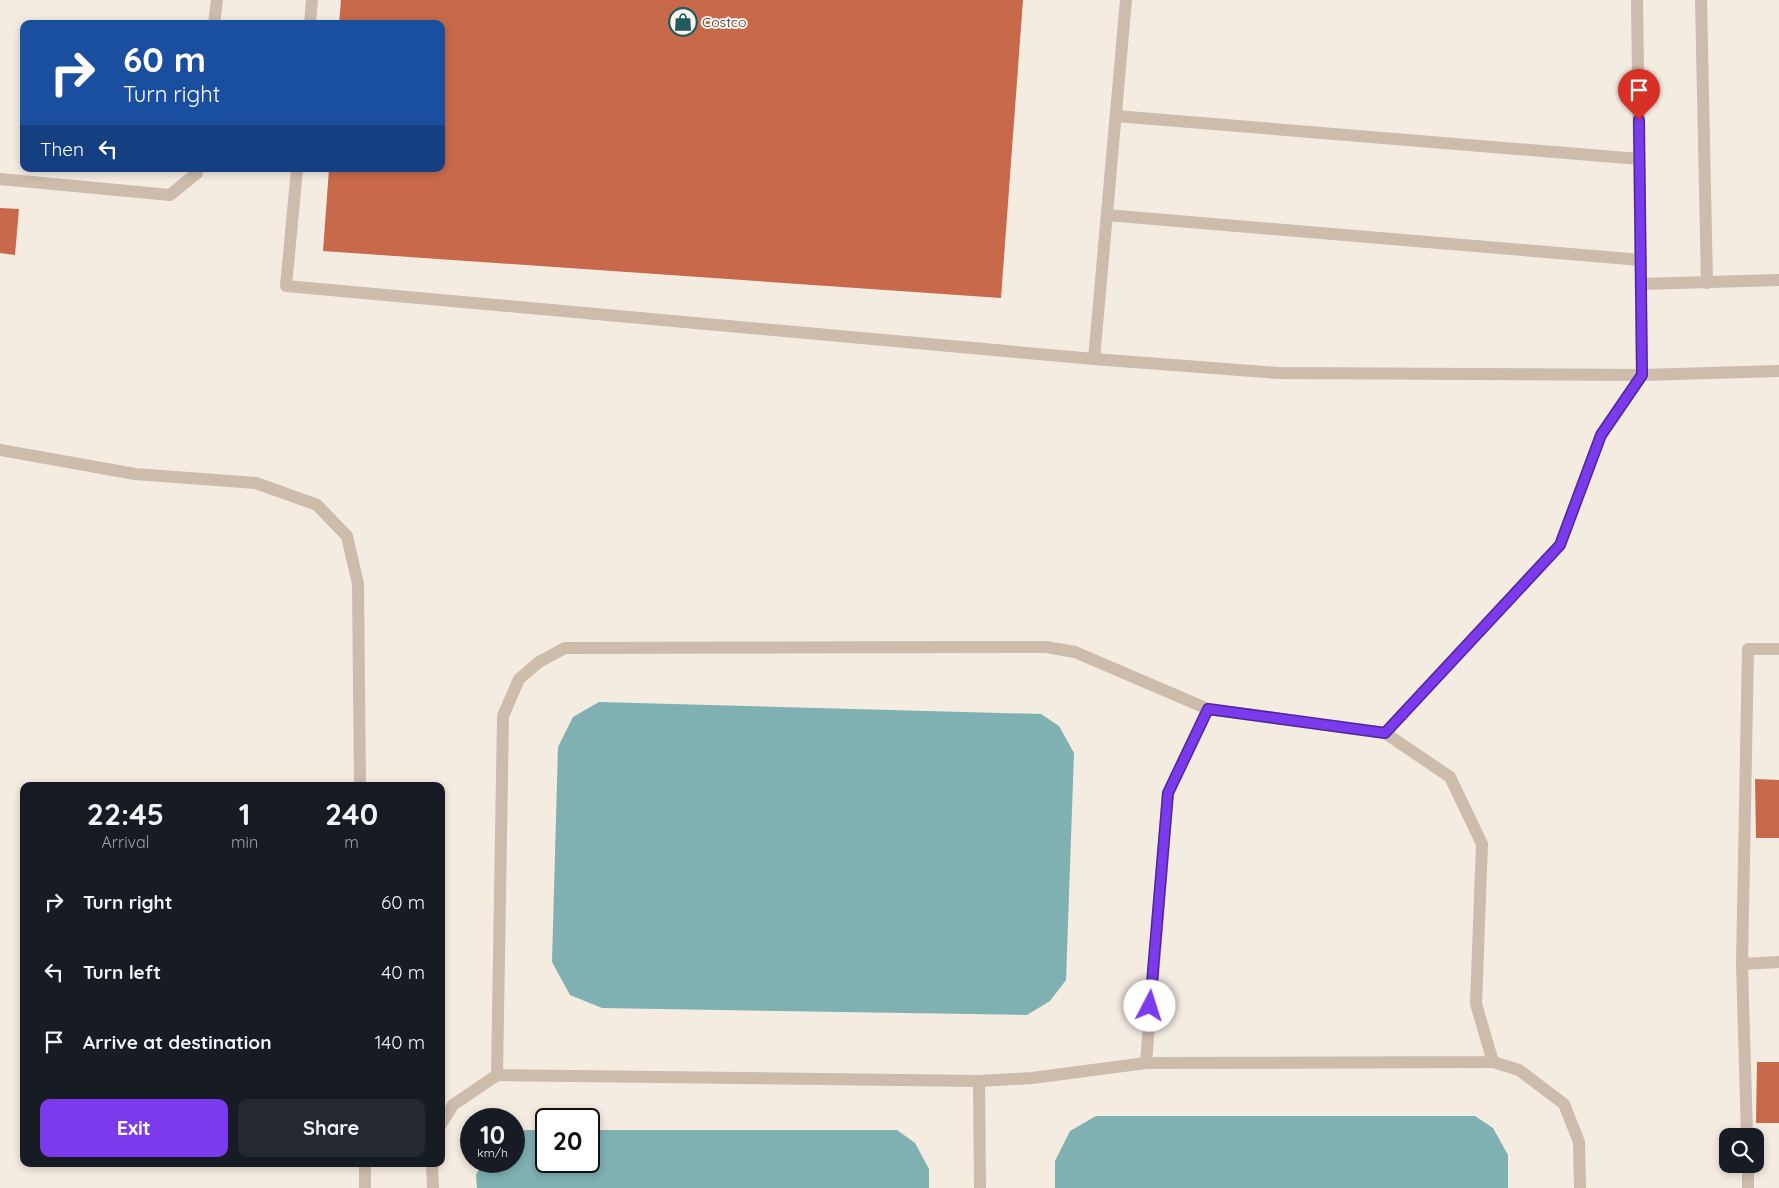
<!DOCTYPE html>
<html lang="en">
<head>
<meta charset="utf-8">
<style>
	body { margin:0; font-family:Quicksand,sans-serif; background:#242831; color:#f1f3f6; height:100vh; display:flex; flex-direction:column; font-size:19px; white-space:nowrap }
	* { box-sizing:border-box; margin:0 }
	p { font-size:16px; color:#9ea1a6 }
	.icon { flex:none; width:28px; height:28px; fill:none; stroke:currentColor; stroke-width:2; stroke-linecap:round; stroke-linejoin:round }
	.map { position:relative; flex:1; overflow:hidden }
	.drawer { position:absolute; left:20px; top:782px; width:425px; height:385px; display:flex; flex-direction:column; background:#171b24; border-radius:10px; box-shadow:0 2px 8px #0003 }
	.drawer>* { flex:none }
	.hud { position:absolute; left:20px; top:20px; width:425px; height:152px; border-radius:10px; box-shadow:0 2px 8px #0003; background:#1a4fa0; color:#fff; overflow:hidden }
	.fabs { position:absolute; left:1719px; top:1128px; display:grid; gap:10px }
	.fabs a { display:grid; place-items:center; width:45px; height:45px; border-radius:10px; background:#171b24; box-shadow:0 2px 8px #0003; font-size:25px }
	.speed { position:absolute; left:460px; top:1108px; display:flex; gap:10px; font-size:25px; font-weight:700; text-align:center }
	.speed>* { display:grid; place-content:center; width:65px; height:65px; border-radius:50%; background:#171b24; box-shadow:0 2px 8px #0003; line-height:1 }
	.speed small { font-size:12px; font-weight:400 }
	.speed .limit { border:2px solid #111; border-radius:8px; background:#fff; color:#111 }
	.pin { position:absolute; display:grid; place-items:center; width:42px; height:42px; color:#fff; margin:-51px -21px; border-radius:50% 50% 50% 0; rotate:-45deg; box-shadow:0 0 5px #0007 }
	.pin .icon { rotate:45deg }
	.me { position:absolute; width:55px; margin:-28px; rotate:5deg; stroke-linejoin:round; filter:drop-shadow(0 0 4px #0008) }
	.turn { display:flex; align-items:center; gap:18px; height:105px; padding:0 20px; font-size:22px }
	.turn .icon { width:65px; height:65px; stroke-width:2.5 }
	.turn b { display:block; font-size:35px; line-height:42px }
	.then { display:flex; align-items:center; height:48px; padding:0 20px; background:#0003; gap:10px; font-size:19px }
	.eta { display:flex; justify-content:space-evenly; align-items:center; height:85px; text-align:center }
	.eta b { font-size:30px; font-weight:700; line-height:35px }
	.primary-button { display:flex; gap:10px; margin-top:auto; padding:10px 20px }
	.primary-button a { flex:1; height:58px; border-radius:10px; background:#7c3aed; color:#fff; font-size:20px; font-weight:700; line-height:58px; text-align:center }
	.primary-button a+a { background:#242831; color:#f1f3f6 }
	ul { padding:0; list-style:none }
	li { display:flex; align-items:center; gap:15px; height:70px; padding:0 20px }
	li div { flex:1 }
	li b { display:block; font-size:19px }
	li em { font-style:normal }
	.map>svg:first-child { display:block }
</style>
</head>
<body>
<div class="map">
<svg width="1779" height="1188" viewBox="0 0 1779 1188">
	<rect width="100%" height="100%" fill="#f4ebe1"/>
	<g fill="#7fb0b2">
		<path d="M599,702L1041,714L1059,726L1074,753L1066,980L1050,1001L1027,1015L602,1008L570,995L552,962L558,747L573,717Z"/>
		<path d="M1096,1116H1475L1493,1128L1508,1155V1188H1055V1161L1070,1131Z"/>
		<path d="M517,1130H546V1161H589V1130H897L915,1143L929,1169V1188H477L476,1175L483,1161H514V1133Z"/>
	</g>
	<g fill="#c8694b">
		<path d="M341,0H1023L1001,298L323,251L329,169H441V24H339Z"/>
		<path d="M0,208L19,209L15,255L0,253Z"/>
		<path d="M1755,779L1779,780V838H1756Z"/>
		<path d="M1757,1062H1779V1123H1756Z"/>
	</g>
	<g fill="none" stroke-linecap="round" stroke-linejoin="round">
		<g stroke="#cdbbac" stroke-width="12">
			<path d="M1701,0L1707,283"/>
			<path d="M214,24L217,0"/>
			<path d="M310,24L312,0"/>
			<path d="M1116,116L1639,159"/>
			<path d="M297,169L286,286L1094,359L1278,373L1642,375L1779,371"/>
			<path d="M0,179L170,195L197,173V169"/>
			<path d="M1107,215L1641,260"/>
			<path d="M1641,284L1779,280"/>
			<path d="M1094,359L1126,0"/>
			<path d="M0,450L135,474L256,483L317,505L347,536L358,584L360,786"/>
			<path d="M1046,647L1075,652L1208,709L1385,733L1450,777L1482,844L1476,1004L1493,1062L1146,1063L1032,1078L979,1081L497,1075L503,716L519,679L539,662L565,648Z"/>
			<path d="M1385,733L1560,545L1601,435L1642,375L1637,0"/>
			<path d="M1742,964L1748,649H1779"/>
			<path d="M1493,1062L1519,1070L1564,1104L1579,1142L1580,1188"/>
			<path d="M1146,1063L1168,793L1208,709"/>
			<path d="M979,1081L980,1188"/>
			<path d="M441,1124L453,1105L497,1075"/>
			<path d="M1747,1136L1742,964L1779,962"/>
			<path d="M365,1164V1188"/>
			<path d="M432,1164L433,1188"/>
			<path d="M1748,1164V1188"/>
		</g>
	</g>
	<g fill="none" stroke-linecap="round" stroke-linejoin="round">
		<defs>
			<path id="route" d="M1150,1006L1168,793L1208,709L1385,733L1560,545L1601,435L1642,375L1639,120"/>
		</defs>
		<use href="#route" stroke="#51269a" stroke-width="12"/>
		<use href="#route" stroke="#7c3aed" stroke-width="9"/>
	</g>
	<defs>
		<symbol id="shop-ring" viewBox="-11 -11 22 22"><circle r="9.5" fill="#fbf5ee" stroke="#1f5a5e" stroke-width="1.5"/><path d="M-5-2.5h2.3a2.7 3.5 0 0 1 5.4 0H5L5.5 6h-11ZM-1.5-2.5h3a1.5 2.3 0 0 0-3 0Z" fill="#1f5a5e"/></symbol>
	</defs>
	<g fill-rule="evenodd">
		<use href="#shop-ring" x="667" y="6" width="32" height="32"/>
	</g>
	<g text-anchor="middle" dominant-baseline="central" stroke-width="4" stroke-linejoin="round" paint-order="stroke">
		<g font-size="14" fill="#3b302b" stroke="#fbf5ee" text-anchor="start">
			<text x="702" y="22">Costco</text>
		</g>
	</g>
</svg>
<div class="fabs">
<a><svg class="icon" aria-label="search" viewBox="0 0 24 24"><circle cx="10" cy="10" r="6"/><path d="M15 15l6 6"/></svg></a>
</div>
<div class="speed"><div>10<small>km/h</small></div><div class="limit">20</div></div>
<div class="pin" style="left:1639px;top:120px;background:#d93025"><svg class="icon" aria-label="arrive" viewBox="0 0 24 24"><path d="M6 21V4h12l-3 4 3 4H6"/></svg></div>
<svg class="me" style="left:1150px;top:1006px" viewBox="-20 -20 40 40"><circle r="19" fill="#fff"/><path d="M0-13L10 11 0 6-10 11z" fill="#7c3aed"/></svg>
<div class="hud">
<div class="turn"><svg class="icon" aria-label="right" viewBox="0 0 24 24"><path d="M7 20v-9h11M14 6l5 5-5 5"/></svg><div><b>60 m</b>Turn right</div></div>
<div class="then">Then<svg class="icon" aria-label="left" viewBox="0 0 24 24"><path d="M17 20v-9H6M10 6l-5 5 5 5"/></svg></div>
</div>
<section class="drawer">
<div class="eta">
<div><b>22:45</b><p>Arrival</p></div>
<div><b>1</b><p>min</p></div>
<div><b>240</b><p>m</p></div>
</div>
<ul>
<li><svg class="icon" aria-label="right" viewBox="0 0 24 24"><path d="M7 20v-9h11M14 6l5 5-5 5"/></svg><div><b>Turn right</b></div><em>60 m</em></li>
<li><svg class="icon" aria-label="left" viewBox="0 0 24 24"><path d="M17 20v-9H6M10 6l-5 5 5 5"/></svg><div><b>Turn left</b></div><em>40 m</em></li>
<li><svg class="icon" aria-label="arrive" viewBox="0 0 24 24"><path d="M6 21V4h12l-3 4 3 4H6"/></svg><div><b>Arrive at destination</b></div><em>140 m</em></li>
</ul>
<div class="primary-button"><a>Exit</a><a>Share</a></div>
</section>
</div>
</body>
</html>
